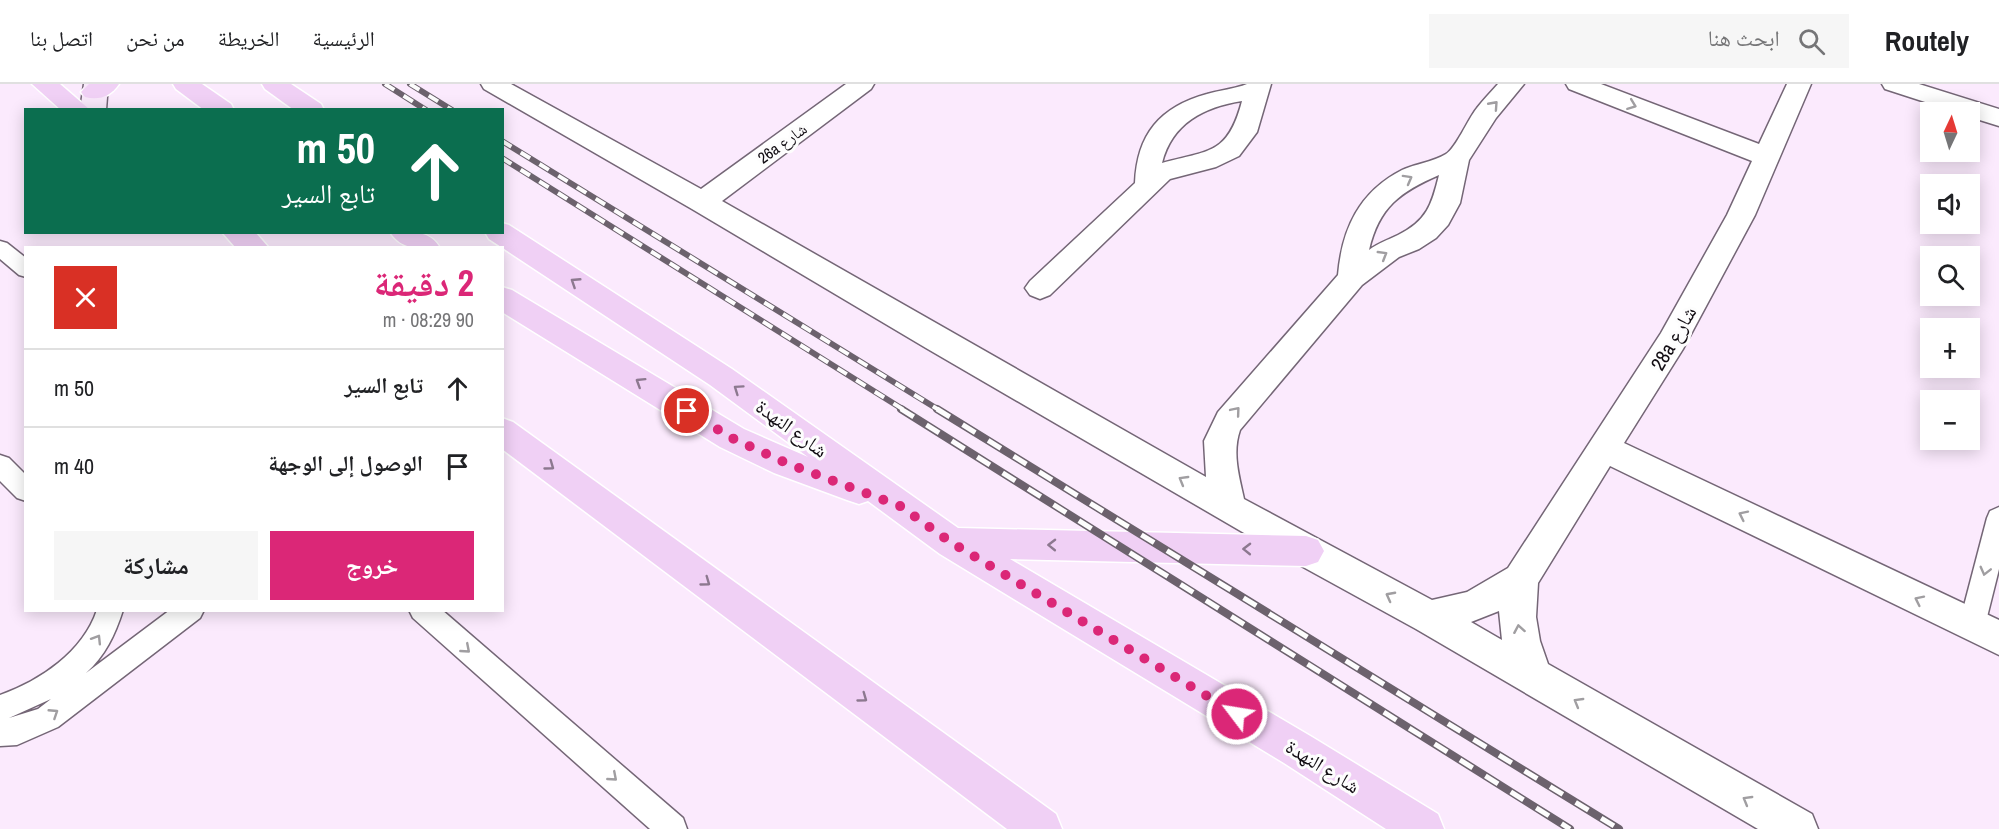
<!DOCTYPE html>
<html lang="ar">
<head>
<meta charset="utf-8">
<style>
	body { margin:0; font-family:"Archivo Narrow","Noto Naskh Arabic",sans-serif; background:#f6f6f6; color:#202124; direction:rtl; height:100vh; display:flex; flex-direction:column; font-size:22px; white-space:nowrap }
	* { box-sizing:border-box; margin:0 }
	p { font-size:20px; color:#757577 }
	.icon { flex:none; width:33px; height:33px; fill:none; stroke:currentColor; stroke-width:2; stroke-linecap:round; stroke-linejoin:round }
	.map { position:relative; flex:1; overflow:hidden; direction:ltr }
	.sheet { position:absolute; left:24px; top:162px; width:480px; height:366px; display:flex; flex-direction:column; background:#fff; border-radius:0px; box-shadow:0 3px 15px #0003; direction:rtl }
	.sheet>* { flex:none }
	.guide { position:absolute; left:24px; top:24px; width:480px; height:126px; border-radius:0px; box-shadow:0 3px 15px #0003; direction:rtl; background:#0b6e4f; color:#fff; overflow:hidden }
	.needle { width:39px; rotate:4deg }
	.controls { position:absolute; left:1920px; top:18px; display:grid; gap:12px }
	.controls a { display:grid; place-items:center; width:60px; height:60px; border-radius:0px; background:#fff; box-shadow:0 3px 15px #0003; font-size:30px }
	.pin { position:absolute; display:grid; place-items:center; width:51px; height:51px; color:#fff; margin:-26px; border:3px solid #fff; border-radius:50%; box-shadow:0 2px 6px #0007 }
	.me { position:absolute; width:66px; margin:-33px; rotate:301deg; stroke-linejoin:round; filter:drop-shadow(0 0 4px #0008) }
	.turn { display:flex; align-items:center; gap:21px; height:126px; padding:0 30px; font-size:27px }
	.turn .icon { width:78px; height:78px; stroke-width:2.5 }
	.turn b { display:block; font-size:42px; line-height:51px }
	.round { display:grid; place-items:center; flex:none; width:63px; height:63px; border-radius:0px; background:#f6f6f6 }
	.overview { display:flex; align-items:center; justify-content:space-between; height:102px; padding:0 30px }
	h1 { font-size:36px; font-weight:800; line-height:45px; color:#db2777 }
	.primary-button { display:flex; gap:12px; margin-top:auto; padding:12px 30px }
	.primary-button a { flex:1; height:69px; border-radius:0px; background:#db2777; color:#fff; font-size:24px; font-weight:800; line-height:69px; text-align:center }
	.primary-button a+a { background:#f6f6f6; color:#202124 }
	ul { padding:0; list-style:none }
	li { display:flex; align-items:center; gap:18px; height:78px; padding:0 30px; border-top:2px solid #e0e0e0 }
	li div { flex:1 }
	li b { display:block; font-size:22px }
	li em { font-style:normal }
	header { display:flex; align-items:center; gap:36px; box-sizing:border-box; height:84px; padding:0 30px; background:#fff; border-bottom:2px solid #e0e0e0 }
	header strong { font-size:28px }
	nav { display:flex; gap:33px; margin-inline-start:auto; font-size:21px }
	.search { width:420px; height:54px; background:#f6f6f6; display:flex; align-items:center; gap:15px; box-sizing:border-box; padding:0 21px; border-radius:0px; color:#757577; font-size:22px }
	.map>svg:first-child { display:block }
</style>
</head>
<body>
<header>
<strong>Routely</strong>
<div class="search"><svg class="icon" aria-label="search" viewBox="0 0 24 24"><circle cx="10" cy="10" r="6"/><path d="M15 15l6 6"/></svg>ابحث هنا</div>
<nav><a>الرئيسية</a><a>الخريطة</a><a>من نحن</a><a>اتصل بنا</a></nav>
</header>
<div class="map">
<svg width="1999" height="745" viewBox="0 0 1999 745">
	<rect width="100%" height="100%" fill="#fbeafd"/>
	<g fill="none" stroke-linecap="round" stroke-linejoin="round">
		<defs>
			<g id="service">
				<path d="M0,157L7,159L26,174V193L19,191L0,175Z"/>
				<path d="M0,371L9,374L26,391V417L17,414L0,397Z"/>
				<path d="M1999,423V485L1985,541L1981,549L1972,553L1963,549L1959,541L1987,434L1990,427Z"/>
				<path d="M97,526H123C115,551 105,572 86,589L170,526H204L200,534L58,643L17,661L0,662V611C40,597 83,568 97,526ZM51,615L38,625L9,634Z"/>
				<path d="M409,526H442L683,734L687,745H650L413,534Z"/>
			</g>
			<g id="minor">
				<path d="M481,0H511L701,105L846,0H874L871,5L722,117L1206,393L1204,357L1218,328L1338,191C1342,145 1359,108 1402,86C1415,80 1433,78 1446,70C1456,64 1468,35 1477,24C1483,16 1491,8 1498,0H1524L1496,34L1469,76L1460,119L1448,141L1436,154L1419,165L1399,173L1362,201L1240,346C1232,369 1239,392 1244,415L1432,516L1467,508L1508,484L1661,249L1727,131L1752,77L1569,5L1566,0H1601L1759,60L1787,0H1811L1755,131L1683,265L1624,359L1999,536V571L1610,382L1538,499L1536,533L1540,557L1548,580L1812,730L1818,745H1758L1416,545L1294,478L926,264L692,125L484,5ZM1439,91C1432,120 1427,137 1398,151C1388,156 1378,159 1369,166C1379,123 1400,108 1439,91ZM1499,527L1502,556L1471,538Z"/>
				<path d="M1247,0H1271L1257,48L1239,72L1216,83L1170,95L1050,211L1040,215L1030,211L1025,204L1030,197L1135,99C1137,50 1160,23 1207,10C1219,6 1235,5 1247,0ZM1242,17C1228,71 1209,66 1162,79C1172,39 1204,23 1242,17Z"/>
				<path d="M1882,0H1919L1999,25V42L1970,33V28H1956L1885,5Z"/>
			</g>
			<path id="secondary" d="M84,0H108L106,26H80Z"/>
			<g id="primary">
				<path d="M32,0H60L90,26H61Z"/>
				<path d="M89,0H119C111,12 99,17 85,13L81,8Z"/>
				<path d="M173,0H202L231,20L234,26H204L176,5Z"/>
				<path d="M262,0H291L321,20L324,26H294L265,5Z"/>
				<path d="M502,139L509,141L732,285L958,444L1306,452L1318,456L1324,467L1318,478L1306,482L1010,475L1312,653L1438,730L1444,745H1386L1284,679L940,470L868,417L859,420L847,416L774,389L720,363L502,228V203L512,206L744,345L808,373L710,301L489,155L485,148H502Z"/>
				<path d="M222,148H255L269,164H236Z"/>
				<path d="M390,148C410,148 429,145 440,164C420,164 402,167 390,148Z"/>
				<path d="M502,334L513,338L1056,730L1062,745H1007L502,365Z"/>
			</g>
		</defs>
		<use href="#service" stroke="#746676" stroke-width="3"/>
		<use href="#minor" stroke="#746676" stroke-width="3"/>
		<use href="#secondary" stroke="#746676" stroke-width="3"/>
		<use href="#primary" stroke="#fff" stroke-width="3"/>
		<use href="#service" fill="#fff" fill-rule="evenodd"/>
		<use href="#minor" fill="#fff" fill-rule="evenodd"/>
		<use href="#secondary" fill="#f8e8fa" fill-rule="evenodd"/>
		<use href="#primary" fill="#f0d0f5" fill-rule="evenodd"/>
		<defs>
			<g id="rail-far1">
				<path d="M385,0L426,26"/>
				<path d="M410,0L452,26"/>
				<path d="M502,57L939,326"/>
				<path d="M502,74L904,326"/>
			</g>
			<g id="rail">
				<path d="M901,325L1570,745"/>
				<path d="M937,325L1619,745"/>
			</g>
		</defs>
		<use href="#rail-far1" stroke="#6c626d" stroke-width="6"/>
		<use href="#rail" stroke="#6c626d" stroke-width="8"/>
		<use href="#rail-far1" stroke="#fdfdfd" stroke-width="4" stroke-dasharray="11" stroke-linecap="butt"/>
		<use href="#rail" stroke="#fdfdfd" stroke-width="5" stroke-dasharray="15" stroke-linecap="butt"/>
	</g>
	<defs><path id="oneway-chevron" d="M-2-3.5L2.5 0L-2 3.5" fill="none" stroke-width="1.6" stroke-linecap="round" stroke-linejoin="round" transform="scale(1.5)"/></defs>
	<g stroke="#a09ea1">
		<use href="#oneway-chevron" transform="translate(1494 21) rotate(-48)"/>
		<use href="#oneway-chevron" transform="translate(1632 21) rotate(21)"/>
		<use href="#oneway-chevron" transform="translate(1408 95) rotate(-29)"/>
		<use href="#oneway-chevron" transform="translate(1383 171) rotate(-31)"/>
		<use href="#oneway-chevron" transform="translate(1236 327) rotate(-50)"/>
		<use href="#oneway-chevron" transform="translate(1183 396) rotate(-150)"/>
		<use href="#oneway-chevron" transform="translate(1743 431) rotate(-154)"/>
		<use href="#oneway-chevron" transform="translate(1985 487) rotate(104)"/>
		<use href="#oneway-chevron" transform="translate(1390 512) rotate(-152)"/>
		<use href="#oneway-chevron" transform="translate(1919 516) rotate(-154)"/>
		<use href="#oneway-chevron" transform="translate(1519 545) rotate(-100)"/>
		<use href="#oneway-chevron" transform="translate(97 555) rotate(-58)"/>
		<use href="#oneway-chevron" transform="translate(466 565) rotate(41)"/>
		<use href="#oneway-chevron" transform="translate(1578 618) rotate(-150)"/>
		<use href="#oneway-chevron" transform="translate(54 629) rotate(-33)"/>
		<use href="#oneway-chevron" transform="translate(613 693) rotate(41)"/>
		<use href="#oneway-chevron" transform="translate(1747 716) rotate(-150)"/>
	</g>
	<g stroke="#8c788f">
		<use href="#oneway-chevron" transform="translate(575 198) rotate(-147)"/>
		<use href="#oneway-chevron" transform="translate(640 298) rotate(-148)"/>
		<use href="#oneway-chevron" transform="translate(738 305) rotate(-145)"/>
		<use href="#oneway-chevron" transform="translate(550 382) rotate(36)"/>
		<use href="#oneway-chevron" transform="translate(1052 461) rotate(-179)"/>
		<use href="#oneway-chevron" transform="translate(1247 465) rotate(-179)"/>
		<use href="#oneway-chevron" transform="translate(706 498) rotate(36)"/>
		<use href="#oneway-chevron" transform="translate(863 614) rotate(36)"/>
	</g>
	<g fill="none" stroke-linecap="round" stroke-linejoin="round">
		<path stroke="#db2777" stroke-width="10" stroke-dasharray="0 18" d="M687,327L732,354L786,379L900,422L952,459L1237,630"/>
	</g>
	<g text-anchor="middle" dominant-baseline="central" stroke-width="6" stroke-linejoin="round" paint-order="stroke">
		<g font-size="16" fill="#120d13" stroke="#fdfdfd">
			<text transform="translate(782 59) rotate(-36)">26a شارع</text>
		</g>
		<g font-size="20" fill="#120d13" stroke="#fdfdfd">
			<text transform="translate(1673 254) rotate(-60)">28a شارع</text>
			<text transform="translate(792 344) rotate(36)">شارع النهدة</text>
			<text transform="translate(1323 682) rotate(32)">شارع النهدة</text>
		</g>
	</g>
</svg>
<div class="controls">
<a><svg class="needle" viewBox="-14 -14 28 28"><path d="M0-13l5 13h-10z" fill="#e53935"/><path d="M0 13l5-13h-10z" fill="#757577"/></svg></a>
<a><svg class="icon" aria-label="sound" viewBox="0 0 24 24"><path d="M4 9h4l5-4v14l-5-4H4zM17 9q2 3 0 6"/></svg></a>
<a><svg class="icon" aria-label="search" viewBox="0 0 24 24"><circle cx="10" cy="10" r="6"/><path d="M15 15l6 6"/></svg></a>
<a>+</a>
<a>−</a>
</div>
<div class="pin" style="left:687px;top:327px;background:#d93025"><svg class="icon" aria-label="arrive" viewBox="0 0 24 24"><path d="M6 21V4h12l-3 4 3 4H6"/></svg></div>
<svg class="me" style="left:1237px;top:630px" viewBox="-20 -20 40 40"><circle r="17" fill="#db2777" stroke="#fff" stroke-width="3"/><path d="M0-11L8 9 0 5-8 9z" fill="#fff"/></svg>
<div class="guide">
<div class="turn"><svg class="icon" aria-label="ahead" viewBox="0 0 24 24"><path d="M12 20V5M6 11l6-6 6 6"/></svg><div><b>50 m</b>تابع السير</div></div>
</div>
<section class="sheet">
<div class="overview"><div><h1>2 دقيقة</h1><p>90 m · 08:29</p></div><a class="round" style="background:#d93025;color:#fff"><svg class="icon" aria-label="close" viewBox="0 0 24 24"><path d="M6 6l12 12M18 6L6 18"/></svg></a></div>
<ul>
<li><svg class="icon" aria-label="ahead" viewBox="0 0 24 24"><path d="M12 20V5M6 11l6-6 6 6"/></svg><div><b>تابع السير</b></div><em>50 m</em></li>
<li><svg class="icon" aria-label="arrive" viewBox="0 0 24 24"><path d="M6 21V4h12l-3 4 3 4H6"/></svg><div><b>الوصول إلى الوجهة</b></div><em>40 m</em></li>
</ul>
<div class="primary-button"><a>خروج</a><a>مشاركة</a></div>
</section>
</div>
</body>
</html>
